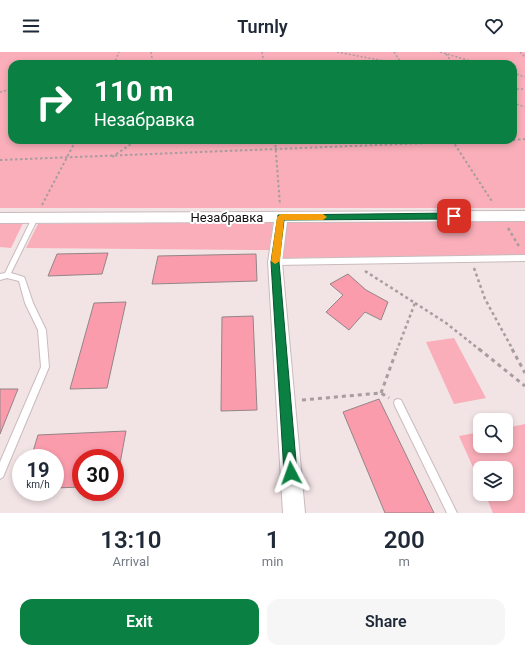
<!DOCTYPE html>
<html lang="en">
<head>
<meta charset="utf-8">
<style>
	body { margin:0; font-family:Roboto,sans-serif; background:#f6f6f7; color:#1f2937; height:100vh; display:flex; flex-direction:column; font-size:15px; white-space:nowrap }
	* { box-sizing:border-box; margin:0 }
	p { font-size:13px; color:#747a83 }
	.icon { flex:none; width:22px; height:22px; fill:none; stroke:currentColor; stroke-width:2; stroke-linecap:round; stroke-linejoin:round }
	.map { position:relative; height:461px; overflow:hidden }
	.sheet { display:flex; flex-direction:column; background:#fff; flex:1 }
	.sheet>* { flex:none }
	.guide { position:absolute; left:8px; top:8px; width:509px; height:84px; border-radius:12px; box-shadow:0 2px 6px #0003; background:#0b8043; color:#fff; overflow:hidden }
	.tools { position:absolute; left:473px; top:361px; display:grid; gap:8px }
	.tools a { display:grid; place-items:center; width:40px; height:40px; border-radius:8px; background:#fff; box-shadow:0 2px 6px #0003; font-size:20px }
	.speed { position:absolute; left:12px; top:397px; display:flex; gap:8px; font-size:20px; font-weight:700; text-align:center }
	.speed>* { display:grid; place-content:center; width:52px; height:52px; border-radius:50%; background:#fff; box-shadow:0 2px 6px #0003; line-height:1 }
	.speed small { font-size:10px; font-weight:400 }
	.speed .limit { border:6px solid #d22; background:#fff; color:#111 }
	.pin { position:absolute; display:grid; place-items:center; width:34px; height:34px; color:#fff; margin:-17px; border-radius:8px; box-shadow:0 2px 6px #0006 }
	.me { position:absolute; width:44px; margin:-22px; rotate:356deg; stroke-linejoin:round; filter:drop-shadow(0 0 3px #0008) }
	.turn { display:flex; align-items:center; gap:14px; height:84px; padding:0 20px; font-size:18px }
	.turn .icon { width:52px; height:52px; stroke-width:2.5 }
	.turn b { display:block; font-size:28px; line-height:34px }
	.eta { display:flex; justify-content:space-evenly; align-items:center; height:68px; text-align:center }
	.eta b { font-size:24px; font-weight:600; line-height:28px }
	.cta { display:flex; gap:8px; margin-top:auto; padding:8px 20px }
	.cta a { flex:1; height:46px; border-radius:12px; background:#0b8043; color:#fff; font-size:16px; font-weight:600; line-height:46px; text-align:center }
	.cta a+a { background:#f6f6f7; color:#1f2937 }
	header { display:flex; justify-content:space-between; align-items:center; height:52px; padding:0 20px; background:#fff; font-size:18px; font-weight:600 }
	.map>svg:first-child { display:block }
</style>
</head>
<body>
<header><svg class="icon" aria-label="menu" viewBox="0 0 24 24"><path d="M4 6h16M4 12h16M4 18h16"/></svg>Turnly<svg class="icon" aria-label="heart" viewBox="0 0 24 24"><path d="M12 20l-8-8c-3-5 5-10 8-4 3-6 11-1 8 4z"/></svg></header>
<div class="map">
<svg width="525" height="461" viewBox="0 0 525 461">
	<rect width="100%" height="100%" fill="#f2e3e5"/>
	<g fill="#f9aeb9" fill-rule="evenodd">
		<path d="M0,0H525V156H0ZM12,12H513V88H12Z"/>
		<path d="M284,169H525V204L281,206Z"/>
		<path d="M273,170L269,198L26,196L38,172Z"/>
		<path d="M0,171H23L11,196L0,195Z"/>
		<path d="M454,286L486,346L454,352L426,290Z"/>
		<path d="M525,372V461H493L485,442H506V416H480V431L459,384L480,380V394H506V376Z"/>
	</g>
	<g fill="#fa9cac" stroke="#938587">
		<path d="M108,201L102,222L48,224L57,202Z"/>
		<path d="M256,202L257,229L152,232L158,204Z"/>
		<path d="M348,222L366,238L388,250L381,268L365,260L349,278L326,260L343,243L330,232Z"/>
		<path d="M126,250L107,336L70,337L94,251Z"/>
		<path d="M253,264L257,358L221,359L222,265Z"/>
		<path d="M0,337H18L0,382Z"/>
		<path d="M379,347L434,461H385L343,360Z"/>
		<path d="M126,379L116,433L115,406H81V435L55,436V406H31L38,383Z"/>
	</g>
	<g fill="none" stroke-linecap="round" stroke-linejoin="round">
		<defs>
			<g id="service">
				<path d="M33,164H37L38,166L11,221L24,225L25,227L33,251L46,278L49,315L3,425L0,427V410L41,315L38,278L25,251L19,229L7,226L0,228V222L5,221Z"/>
				<path d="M525,203V209L275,213L273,212L272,210L273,208L275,207Z"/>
				<path d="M398,347L401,348L457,461H447L395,354L394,351L395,348Z"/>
			</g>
			<path id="minor" d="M525,159V169L287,170L282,210L305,461H283L268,210L274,170L0,171V161Z"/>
		</defs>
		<use href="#service" stroke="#c9bbbd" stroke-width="2"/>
		<use href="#minor" stroke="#c9bbbd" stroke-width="2"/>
		<g stroke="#a89c9e" stroke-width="1.5" stroke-dasharray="2 2" stroke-linecap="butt">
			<path d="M151,0L153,12"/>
			<path d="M262,0L264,12"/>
			<path d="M337,0L400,12"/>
			<path d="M394,0L402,12"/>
			<path d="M440,0L481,12"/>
			<path d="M520,0L525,5"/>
			<path d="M446,2L453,12"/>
			<path d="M114,12L119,0"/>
			<path d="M513,21L525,25"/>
			<path d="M513,37H525"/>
			<path d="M0,40L12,37"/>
			<path d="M513,51L525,55"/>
		</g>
		<g stroke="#a89c9e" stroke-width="2" stroke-dasharray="2.5 2.5" stroke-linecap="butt">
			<path d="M275,88L280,153"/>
			<path d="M452,88L493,151"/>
			<path d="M513,88L525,87"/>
			<path d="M112,105L137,88"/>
			<path d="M0,108L503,88"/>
			<path d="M42,153L76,88"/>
		</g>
		<g stroke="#a89c9e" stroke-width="2.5" stroke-dasharray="3 3" stroke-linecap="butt">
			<path d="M508,176L520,196"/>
			<path d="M474,216L485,247L513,298"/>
			<path d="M365,219L415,251L397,298"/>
			<path d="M415,251L446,271L480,298"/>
		</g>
		<g stroke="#a89c9e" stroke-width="3" stroke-dasharray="4 4" stroke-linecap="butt">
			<path d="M479,297L525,334"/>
			<path d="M512,297L525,321"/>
			<path d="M381,341L397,297"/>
			<path d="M302,348L381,341L389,346"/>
		</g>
		<use href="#service" fill="#fff" fill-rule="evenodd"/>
		<use href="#minor" fill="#fff" fill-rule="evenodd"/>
	</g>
	<path fill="#0b8043" stroke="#07532c" d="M454,161L457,164L454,167L284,168L279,210L297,421L295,425L291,427L286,425L284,421L271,210L278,163Z"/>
	<path fill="#f59e0b" d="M281,162H323L327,165L323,168H284L280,209L275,212L271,209L277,165Z"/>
	<g text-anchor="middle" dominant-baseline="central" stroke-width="4" stroke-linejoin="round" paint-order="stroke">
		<g font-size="13" fill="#110c0d" stroke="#fff">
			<text x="227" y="165">Незабравка</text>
		</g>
	</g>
</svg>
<div class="tools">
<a><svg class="icon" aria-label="search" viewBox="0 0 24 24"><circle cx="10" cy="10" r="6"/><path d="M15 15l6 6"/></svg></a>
<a><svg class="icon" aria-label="layers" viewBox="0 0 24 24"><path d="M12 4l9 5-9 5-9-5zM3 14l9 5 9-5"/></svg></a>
</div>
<div class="speed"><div>19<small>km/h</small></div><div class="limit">30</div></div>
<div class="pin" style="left:454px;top:164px;background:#d93025"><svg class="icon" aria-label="arrive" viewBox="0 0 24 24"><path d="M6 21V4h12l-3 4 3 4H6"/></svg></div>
<svg class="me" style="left:291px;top:421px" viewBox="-20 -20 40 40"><path d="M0-17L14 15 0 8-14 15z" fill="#0b8043" stroke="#fff" stroke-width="4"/></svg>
<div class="guide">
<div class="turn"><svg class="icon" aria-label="right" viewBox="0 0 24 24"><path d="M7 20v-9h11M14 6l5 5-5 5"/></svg><div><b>110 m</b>Незабравка</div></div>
</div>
</div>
<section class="sheet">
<div class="eta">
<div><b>13:10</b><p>Arrival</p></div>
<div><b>1</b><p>min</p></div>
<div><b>200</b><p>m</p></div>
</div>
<div class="cta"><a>Exit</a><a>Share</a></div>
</section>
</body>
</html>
